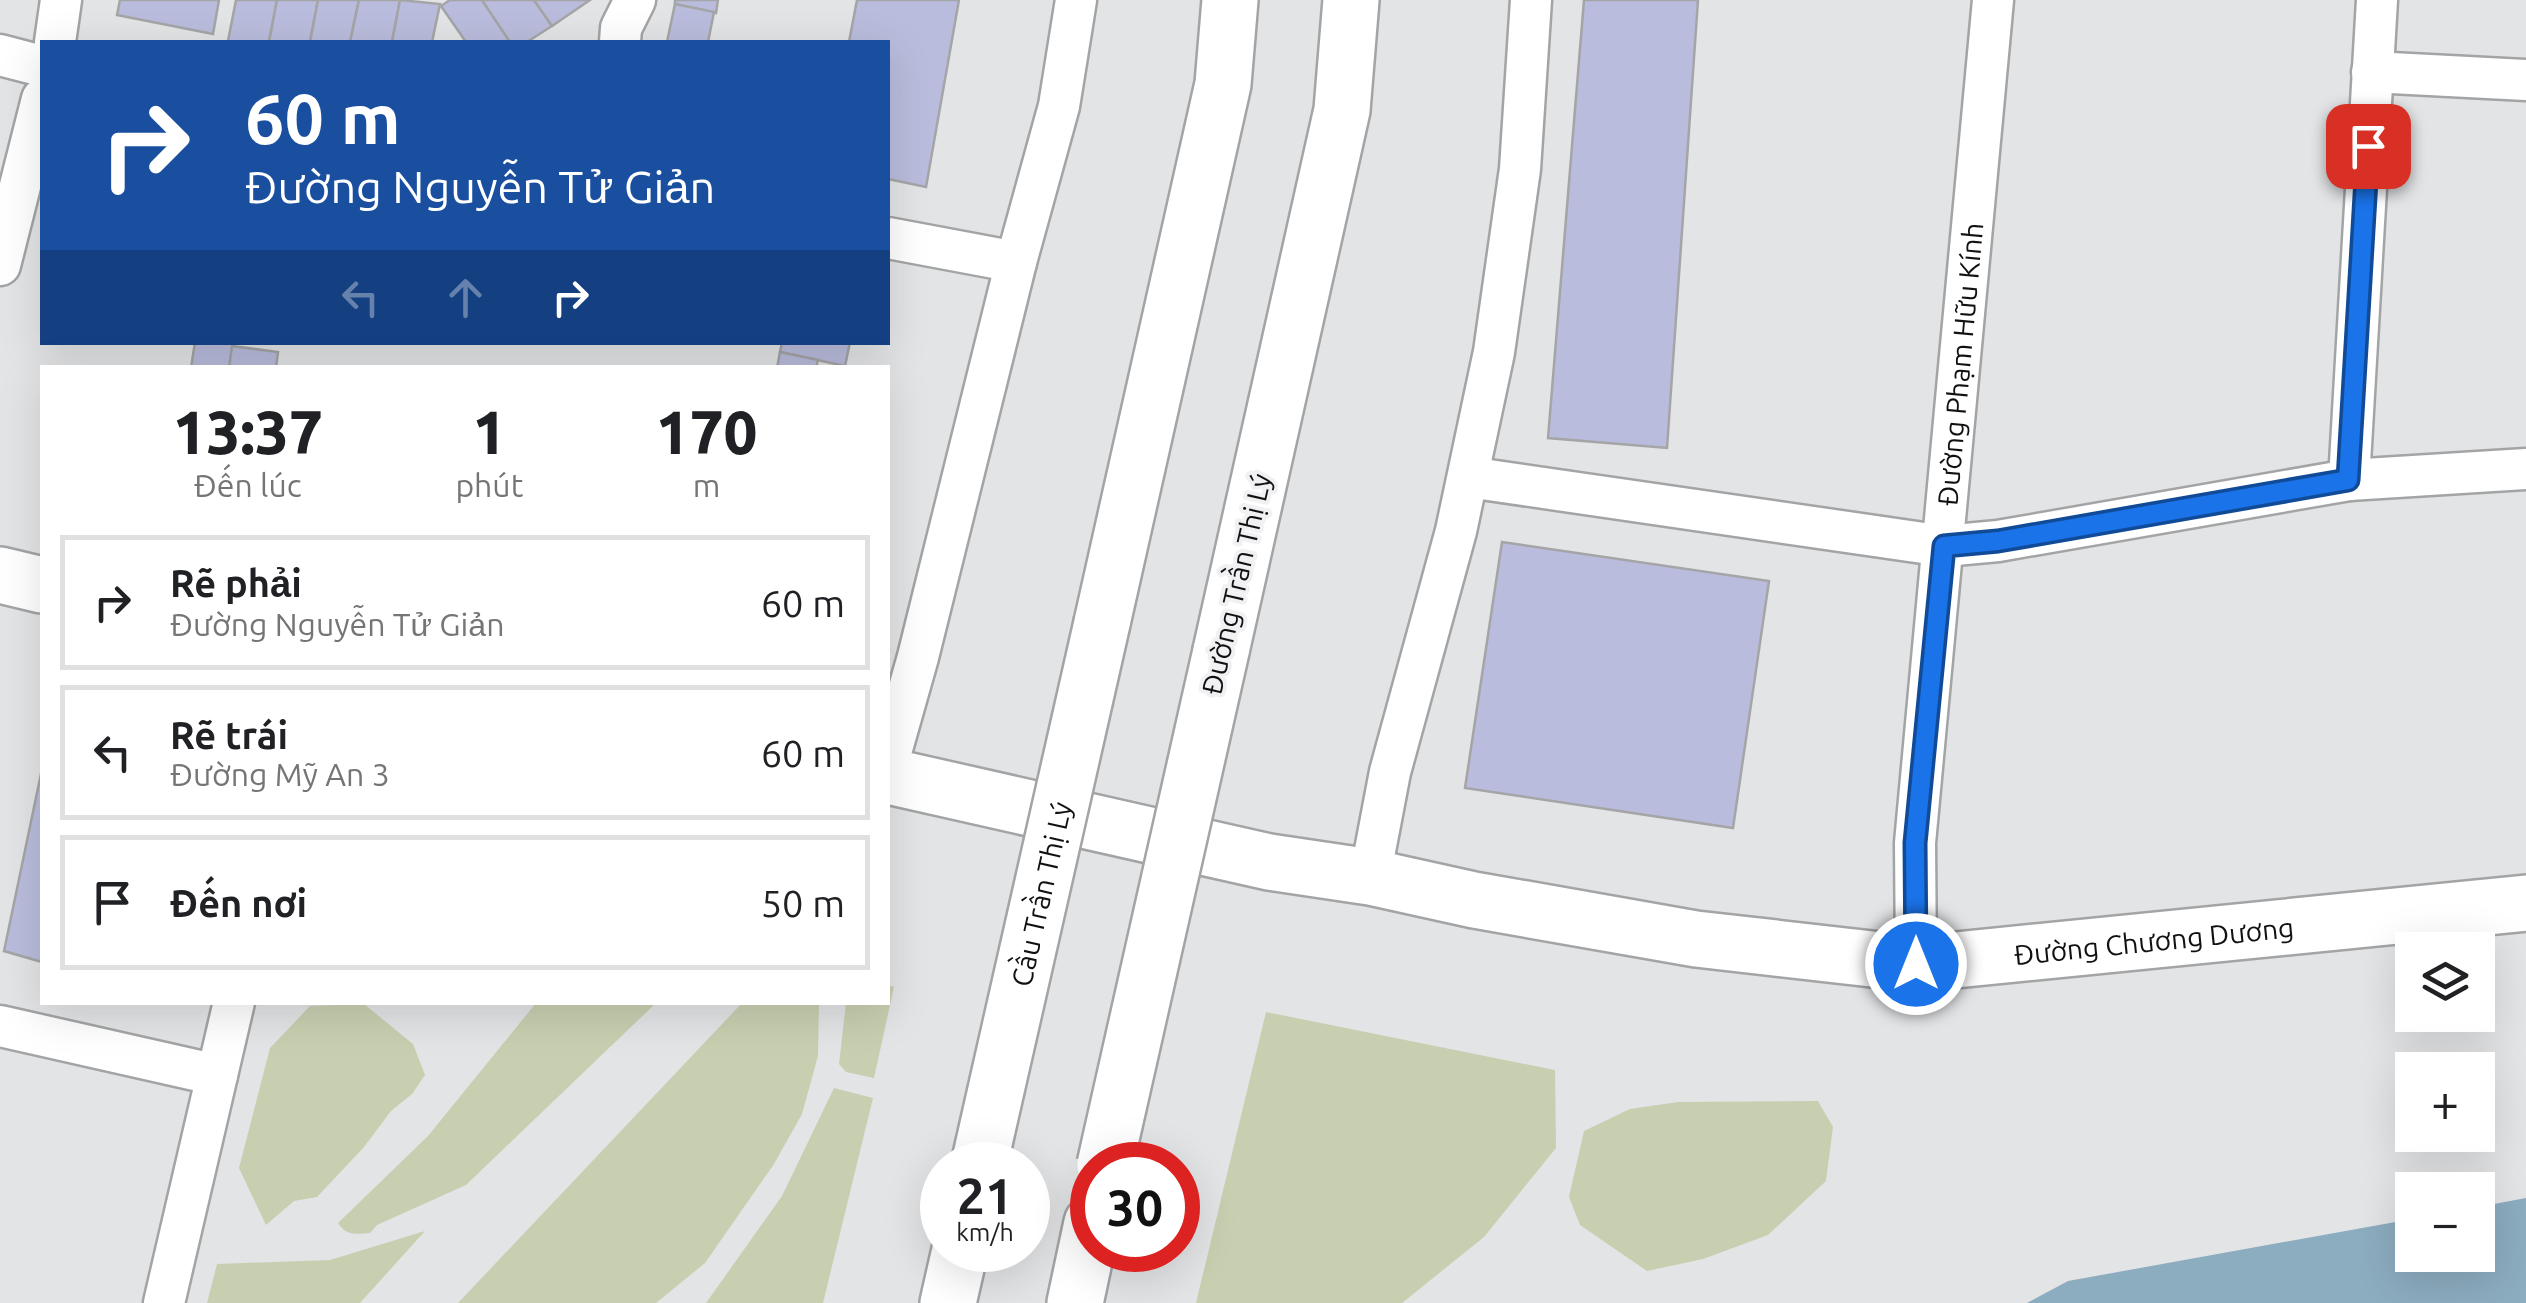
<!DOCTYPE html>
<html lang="vi">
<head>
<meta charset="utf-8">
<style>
	body { margin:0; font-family:Ubuntu,sans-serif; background:#f2f2f2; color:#202124; height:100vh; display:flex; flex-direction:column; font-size:38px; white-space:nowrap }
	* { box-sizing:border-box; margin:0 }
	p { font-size:32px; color:#757577 }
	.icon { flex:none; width:55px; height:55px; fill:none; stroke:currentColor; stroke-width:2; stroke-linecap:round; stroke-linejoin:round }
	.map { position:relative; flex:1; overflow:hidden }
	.drawer { position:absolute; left:40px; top:365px; width:850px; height:640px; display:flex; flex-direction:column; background:#fff; border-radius:0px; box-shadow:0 10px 40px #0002 }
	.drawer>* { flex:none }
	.hud { position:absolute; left:40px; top:40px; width:850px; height:305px; border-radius:0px; box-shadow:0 10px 40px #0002; background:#1a4fa0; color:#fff; overflow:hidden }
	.fabs { position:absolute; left:2395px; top:932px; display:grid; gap:20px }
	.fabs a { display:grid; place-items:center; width:100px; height:100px; border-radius:0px; background:#fff; box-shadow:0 10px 40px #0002; font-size:50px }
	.speed { position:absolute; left:920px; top:1142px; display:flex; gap:20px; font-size:50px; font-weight:700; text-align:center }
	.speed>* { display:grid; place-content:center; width:130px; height:130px; border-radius:50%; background:#fff; box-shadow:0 10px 40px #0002; line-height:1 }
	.speed small { font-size:25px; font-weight:400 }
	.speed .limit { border:15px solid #d22; background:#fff; color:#111 }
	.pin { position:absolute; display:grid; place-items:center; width:85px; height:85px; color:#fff; margin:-42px; border-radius:20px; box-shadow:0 5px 15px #0006 }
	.me { position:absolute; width:110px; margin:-55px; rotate:0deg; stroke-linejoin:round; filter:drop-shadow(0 0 8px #0008) }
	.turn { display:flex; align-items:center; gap:35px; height:210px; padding:0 40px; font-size:45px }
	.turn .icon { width:130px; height:130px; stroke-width:2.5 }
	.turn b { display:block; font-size:70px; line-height:85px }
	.lanes { display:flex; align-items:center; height:95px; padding:0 40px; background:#0003; justify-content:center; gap:50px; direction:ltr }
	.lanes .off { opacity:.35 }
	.eta { display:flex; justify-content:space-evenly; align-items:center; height:170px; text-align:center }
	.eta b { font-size:60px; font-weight:800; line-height:70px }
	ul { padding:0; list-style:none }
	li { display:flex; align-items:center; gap:30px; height:135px; margin:0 20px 15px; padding:0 20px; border:5px solid #e0e0e0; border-radius:0px }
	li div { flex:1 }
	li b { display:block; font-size:38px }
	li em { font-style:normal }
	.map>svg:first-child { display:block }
</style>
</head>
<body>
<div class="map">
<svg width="2526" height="1303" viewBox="0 0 2526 1303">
	<rect width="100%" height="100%" fill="#e3e4e6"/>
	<g fill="#c8cfb0">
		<path d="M888,985L894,987L874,1078L846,1072L839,1064L846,1003L888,1002Z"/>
		<path d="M536,1003H656L466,1185L377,1225L370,1233C356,1234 346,1236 338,1223L428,1136Z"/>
		<path d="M742,1003H819L818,1056L802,1114L774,1164L705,1263L656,1303H458Z"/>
		<path d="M364,1004L413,1044L425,1075L412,1094L391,1111L364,1147L317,1197L294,1201L266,1225L239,1168L270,1048L310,1006Z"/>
		<path d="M1266,1012L1555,1070L1556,1148L1484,1237L1402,1303H1196Z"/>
		<path d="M834,1088L873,1098L823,1303H706L782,1196Z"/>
		<path d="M1818,1101L1833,1127L1826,1181L1768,1235L1703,1259L1647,1271L1580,1225L1569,1197L1584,1131L1630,1109L1678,1102Z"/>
		<path d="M425,1231L360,1303H207L217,1264L330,1260Z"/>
	</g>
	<path fill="#8cacbf" d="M2526,1198V1303H2027L2068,1281L2412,1219V1255H2478V1207Z"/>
	<g fill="#b9bcdc" stroke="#a5a5a7" stroke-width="2.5">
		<path d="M120,0H219L213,34L117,15Z"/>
		<path d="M236,0H277L269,42L228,41Z"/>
		<path d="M277,0H318L310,42H269Z"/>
		<path d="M318,0H359L350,42H310Z"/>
		<path d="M359,0H400L392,42H350Z"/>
		<path d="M400,0L440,4L432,42H392Z"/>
		<path d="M450,0H482L510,42H466L441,6Z"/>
		<path d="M482,0H534L552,26L527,42H510Z"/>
		<path d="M534,0H590L552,26Z"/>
		<path d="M675,0H718L716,13L675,4Z"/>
		<path d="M857,0H959L926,187L888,179V42H849Z"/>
		<path d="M1584,0H1698L1667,448L1548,438Z"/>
		<path d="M675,4L714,12L708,42H667Z"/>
		<path d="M195,342H233L229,368H191Z"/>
		<path d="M782,342H850L845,366L780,352Z"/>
		<path d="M232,346L278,352L276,368H229Z"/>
		<path d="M780,352L818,360L816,368H777Z"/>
		<path d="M1502,542L1769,581L1733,828L1465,788Z"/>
		<path d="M42,769V962L4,951Z"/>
	</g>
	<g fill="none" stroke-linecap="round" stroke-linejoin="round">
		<defs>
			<g id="street">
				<path d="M55,42L61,0"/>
				<path d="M620,42L621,28L635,0"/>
				<path d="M0,55L42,66"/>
				<path d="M2372,72L2526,80"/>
				<path d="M888,238L1016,262"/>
				<path d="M0,265L42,99"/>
				<path d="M1468,477L1944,546L1998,541L2349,480L2526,469"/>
				<path d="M2349,480L2377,0"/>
				<path d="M888,763L918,657L1016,262L1059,106L1076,0"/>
				<path d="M1370,877L1390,772L1456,531L1494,352L1520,169L1531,0"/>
				<path id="s1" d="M1916,964L1915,843L1993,0"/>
				<path d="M0,1026L217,1075"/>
				<path d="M164,1303L234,1002"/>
			</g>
			<g id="secondary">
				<path d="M0,575L42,585"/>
				<path id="s2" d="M888,776L1269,862L1370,877L1474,900L1696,939L1916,964L2526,903"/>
			</g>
			<g id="primary">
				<path d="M1102,623L1223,84L1230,0"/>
				<path d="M1221,651L1342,110L1351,0"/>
				<path d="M948,1303L960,1250"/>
				<path d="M1075,1303L1092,1223"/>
			</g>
		</defs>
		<use href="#street" stroke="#a3a4a5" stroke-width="45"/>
		<use href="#secondary" stroke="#a3a4a5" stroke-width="60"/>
		<use href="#primary" stroke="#a3a4a5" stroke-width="60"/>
		<use href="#street" stroke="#fff" stroke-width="40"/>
		<use href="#secondary" stroke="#fff" stroke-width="55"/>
		<use href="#primary" stroke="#fff" stroke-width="55"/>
		<defs>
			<g id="primary-bridge">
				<path id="s3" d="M979,1165L1102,623"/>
				<path d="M1105,1165L1221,651"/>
			</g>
		</defs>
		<use href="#primary-bridge" stroke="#a3a4a5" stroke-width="60" stroke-linecap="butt"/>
		<use href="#primary-bridge" stroke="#fff" stroke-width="55"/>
	</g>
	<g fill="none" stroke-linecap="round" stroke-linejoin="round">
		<defs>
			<path id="route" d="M1916,964L1915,843L1944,546L1998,541L2348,480L2368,146"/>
		</defs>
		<use href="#route" stroke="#114b97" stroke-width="25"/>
		<use href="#route" stroke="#1a73e8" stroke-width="18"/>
	</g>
	<g text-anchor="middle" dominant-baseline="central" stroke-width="8" stroke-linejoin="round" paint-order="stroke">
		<g font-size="28" fill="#111112" stroke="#f1f1f3">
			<text stroke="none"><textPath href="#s1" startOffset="602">Đường Phạm Hữu Kính</textPath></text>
			<text transform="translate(1236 584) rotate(-77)">Đường Trần Thị Lý</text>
			<text stroke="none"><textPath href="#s3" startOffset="278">Cầu Trần Thị Lý</textPath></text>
			<text stroke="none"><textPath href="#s2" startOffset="1285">Đường Chương Dương</textPath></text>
		</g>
	</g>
</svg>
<div class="fabs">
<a><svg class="icon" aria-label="layers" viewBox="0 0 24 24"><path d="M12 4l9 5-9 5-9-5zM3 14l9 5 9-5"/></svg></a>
<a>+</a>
<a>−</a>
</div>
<div class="speed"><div>21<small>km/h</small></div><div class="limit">30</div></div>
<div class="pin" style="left:2368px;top:146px;background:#d93025"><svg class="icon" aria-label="arrive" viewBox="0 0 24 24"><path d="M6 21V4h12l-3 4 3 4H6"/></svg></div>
<svg class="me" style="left:1916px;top:964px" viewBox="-20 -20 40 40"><circle r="17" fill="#1a73e8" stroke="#fff" stroke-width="3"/><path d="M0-11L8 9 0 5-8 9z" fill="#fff"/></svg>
<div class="hud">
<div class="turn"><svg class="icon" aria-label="right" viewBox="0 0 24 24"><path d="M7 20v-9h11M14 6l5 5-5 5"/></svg><div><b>60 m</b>Đường Nguyễn Tử Giản</div></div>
<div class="lanes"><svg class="icon off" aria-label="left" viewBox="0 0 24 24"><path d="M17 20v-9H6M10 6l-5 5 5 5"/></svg><svg class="icon off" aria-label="ahead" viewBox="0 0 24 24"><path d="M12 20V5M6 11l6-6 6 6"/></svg><svg class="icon" aria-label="right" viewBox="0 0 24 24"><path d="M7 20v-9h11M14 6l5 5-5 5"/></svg></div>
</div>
<section class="drawer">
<div class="eta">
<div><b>13:37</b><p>Đến lúc</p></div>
<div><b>1</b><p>phút</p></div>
<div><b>170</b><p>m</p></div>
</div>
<ul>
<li><svg class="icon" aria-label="right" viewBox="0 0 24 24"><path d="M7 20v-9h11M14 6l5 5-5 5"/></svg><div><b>Rẽ phải</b><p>Đường Nguyễn Tử Giản</p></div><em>60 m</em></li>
<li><svg class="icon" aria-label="left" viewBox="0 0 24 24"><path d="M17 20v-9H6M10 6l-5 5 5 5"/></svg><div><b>Rẽ trái</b><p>Đường Mỹ An 3</p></div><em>60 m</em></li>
<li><svg class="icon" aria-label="arrive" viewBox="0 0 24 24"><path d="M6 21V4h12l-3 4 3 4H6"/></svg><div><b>Đến nơi</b></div><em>50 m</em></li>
</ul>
</section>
</div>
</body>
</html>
